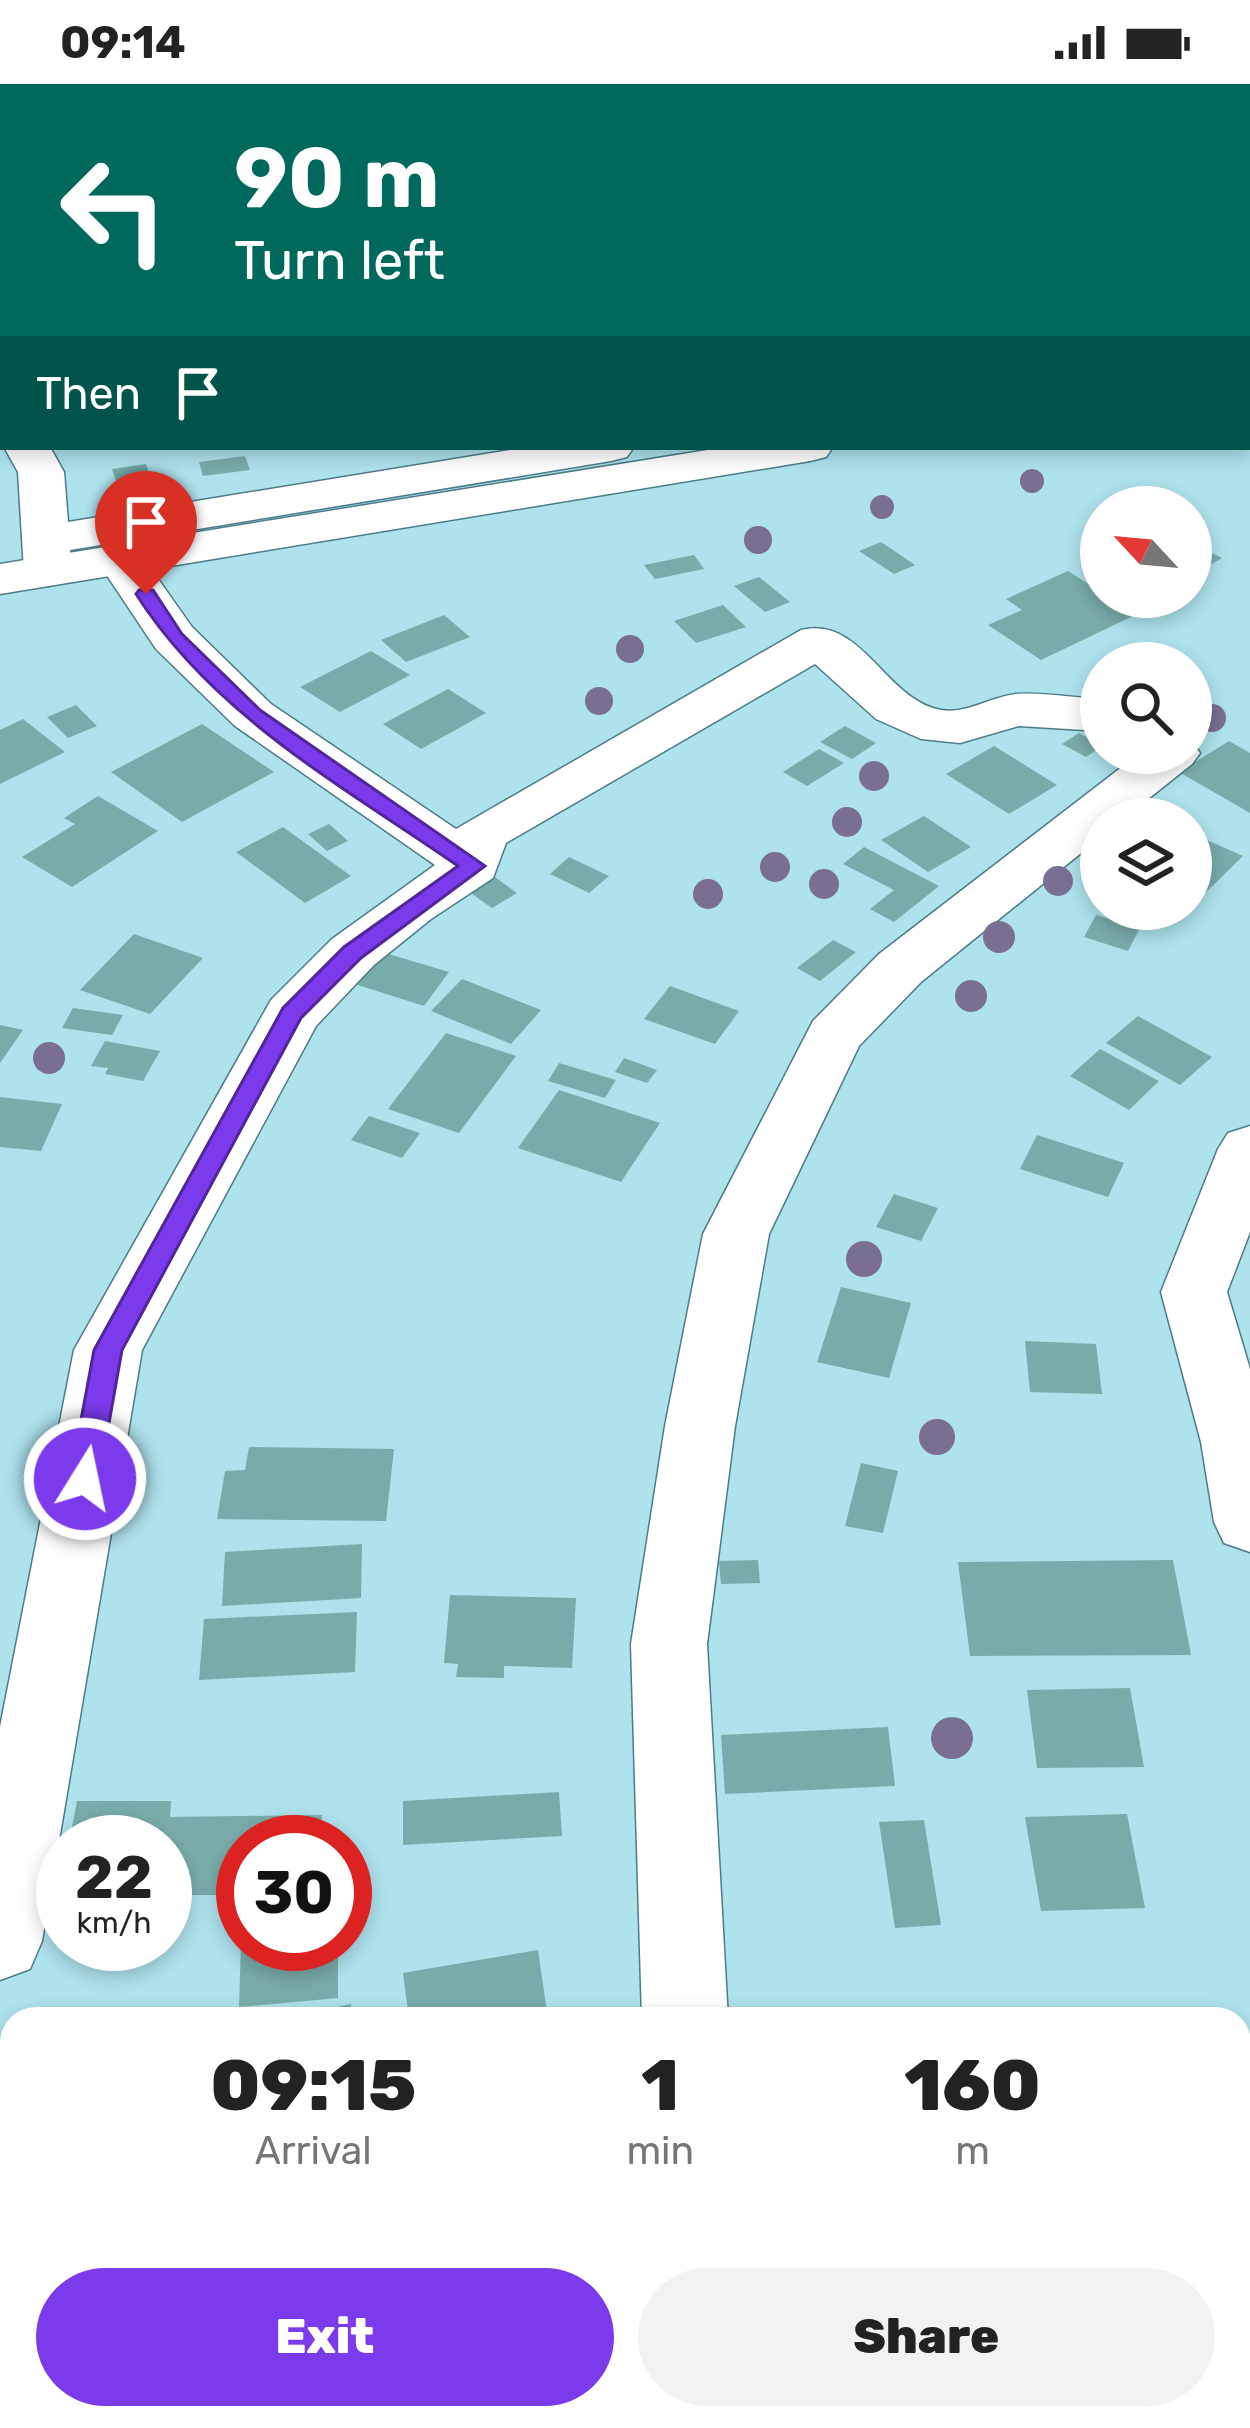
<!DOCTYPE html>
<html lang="en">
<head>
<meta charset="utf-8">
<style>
	body { margin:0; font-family:Rubik,sans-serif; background:#f2f2f2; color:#222; height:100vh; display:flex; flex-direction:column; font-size:45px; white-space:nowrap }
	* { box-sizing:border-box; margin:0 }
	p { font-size:39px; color:#767676 }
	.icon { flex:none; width:66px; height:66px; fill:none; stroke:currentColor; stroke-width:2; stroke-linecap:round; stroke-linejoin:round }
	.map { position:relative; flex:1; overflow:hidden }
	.sheet { position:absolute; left:0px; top:1923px; width:1251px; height:423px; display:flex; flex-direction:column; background:#fff; border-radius:36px 36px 0 0; box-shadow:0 6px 18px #0003 }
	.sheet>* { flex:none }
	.guide { position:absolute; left:0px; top:0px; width:1251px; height:366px; box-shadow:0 6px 18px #0003; background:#00695c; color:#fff; overflow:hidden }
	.needle { width:78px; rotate:296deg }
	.fabs { position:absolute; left:1080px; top:402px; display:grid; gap:24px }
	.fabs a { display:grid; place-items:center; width:132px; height:132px; border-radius:50%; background:#fff; box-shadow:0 6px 18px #0003; font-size:60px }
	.speed { position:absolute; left:36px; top:1731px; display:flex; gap:24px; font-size:60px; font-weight:700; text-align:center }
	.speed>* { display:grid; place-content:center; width:156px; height:156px; border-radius:50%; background:#fff; box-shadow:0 6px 18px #0003; line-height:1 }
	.speed small { font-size:30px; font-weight:400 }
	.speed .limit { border:18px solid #d22; background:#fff; color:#111 }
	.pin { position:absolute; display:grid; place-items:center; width:102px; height:102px; color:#fff; margin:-123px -51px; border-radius:50% 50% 50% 0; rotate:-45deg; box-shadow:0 0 12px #0007 }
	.pin .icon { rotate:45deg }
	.me { position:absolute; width:132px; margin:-66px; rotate:10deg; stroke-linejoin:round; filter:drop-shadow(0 0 9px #0008) }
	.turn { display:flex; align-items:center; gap:42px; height:252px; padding:0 36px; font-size:54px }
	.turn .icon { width:156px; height:156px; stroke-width:2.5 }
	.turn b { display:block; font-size:84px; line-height:102px }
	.then { display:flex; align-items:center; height:114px; padding:0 36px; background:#0003; gap:24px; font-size:45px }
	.eta { display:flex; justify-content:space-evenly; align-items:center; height:204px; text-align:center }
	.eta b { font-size:72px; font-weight:800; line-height:84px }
	.cta { display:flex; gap:24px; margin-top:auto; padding:24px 36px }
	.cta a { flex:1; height:138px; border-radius:72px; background:#7c3aed; color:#fff; font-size:48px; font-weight:800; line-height:138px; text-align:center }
	.cta a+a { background:#f2f2f2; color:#222 }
	.status { display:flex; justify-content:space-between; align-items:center; height:84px; padding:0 60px; background:#fff; direction:ltr }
	.status svg { height:33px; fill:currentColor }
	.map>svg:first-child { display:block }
</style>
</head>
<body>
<div class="status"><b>09:14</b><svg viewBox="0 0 49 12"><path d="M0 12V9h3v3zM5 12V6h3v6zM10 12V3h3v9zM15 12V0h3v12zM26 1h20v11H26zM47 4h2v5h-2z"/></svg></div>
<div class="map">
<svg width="1250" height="2344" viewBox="0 0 1250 2344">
	<rect width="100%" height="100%" fill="#aee2ed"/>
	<g fill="#78acaa">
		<path d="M245,372L250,386L203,392L199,378Z"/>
		<path d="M146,380L150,392L116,397L112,385Z"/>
		<path d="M881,458L915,481L894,490L859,467Z"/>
		<path d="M1193,460L1222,474L1191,492V461Z"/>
		<path d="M694,471L704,485L655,495L644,481Z"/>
		<path d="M1068,487L1101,508V513L1137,530L1041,576L988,541L1022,526L1006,515Z"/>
		<path d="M759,493L790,518L765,528L734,502Z"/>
		<path d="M723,521L746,543L696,559L674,537Z"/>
		<path d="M444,531L470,553L406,578L381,556Z"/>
		<path d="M371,567L410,591L340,628L300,603Z"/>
		<path d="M448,605L486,629L421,665L383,640Z"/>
		<path d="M76,621L97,642L68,654L47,633Z"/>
		<path d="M23,635L65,668L0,700V646Z"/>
		<path d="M202,640L274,688L182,738L111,688Z"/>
		<path d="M845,642L876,659L852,675L820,658Z"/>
		<path d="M1079,649L1101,661V663L1086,673L1062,660Z"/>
		<path d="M1229,657L1250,669V729L1179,688Z"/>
		<path d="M994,662L1057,701L1009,730L946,690Z"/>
		<path d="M819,665L844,679L807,702L783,688Z"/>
		<path d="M98,712L158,747L72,803L22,773L75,740L64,734Z"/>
		<path d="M924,732L971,763L928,788L881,756Z"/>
		<path d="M329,740L348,757L327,767L308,750Z"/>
		<path d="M283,743L351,792L305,819L236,768Z"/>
		<path d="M1191,749L1243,772L1191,823Z"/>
		<path d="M864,763L939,802L894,838L870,825L894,806L843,780Z"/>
		<path d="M569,773L609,792L589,809L550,790Z"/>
		<path d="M484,785L517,809L492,824L458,800Z"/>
		<path d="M1096,831L1140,844L1128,867L1084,853Z"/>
		<path d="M134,850L203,874L150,930L80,906Z"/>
		<path d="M833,856L856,868L820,897L797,884Z"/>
		<path d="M365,863L449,888L424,922L339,895Z"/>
		<path d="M462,895L541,926L511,960L431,927Z"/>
		<path d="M670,902L739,927L715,960L644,935Z"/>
		<path d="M73,924L123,931L112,951L62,944Z"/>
		<path d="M1138,932L1212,973L1180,1001L1106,959Z"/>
		<path d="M0,941L23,946L0,979Z"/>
		<path d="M446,949L516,972L459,1049L388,1025Z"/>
		<path d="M105,957L160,967L143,997L105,990L108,984L91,982Z"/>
		<path d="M1100,965L1159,997L1129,1026L1070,992Z"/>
		<path d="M624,974L657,986L647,999L615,988Z"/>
		<path d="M559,979L616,996L605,1014L548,997Z"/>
		<path d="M559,1006L660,1039L621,1098L518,1064Z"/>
		<path d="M0,1013L62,1020L41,1067L0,1063Z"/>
		<path d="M369,1032L420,1049L402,1074L351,1056Z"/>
		<path d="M1037,1051L1124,1079L1108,1113L1020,1085Z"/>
		<path d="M894,1110L938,1124L921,1157L876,1143Z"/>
		<path d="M841,1203L911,1219L889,1294L817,1278Z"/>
		<path d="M1025,1257L1096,1260L1102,1310L1030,1308Z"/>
		<path d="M249,1363L394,1365L386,1437L217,1435L225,1387L245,1386Z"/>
		<path d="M861,1379L898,1387L883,1449L845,1442Z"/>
		<path d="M362,1460L361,1514L222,1522L225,1468Z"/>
		<path d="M758,1476L760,1499L721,1500L719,1477Z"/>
		<path d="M1173,1476L1191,1571L970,1572L958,1478Z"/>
		<path d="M450,1511L576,1514L572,1584L504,1582V1594L456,1593L458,1580L444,1579Z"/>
		<path d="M357,1528L355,1588L199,1596L204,1535Z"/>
		<path d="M1130,1604L1144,1683L1037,1684L1027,1606Z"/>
		<path d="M888,1643L895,1702L725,1710L721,1651Z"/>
		<path d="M559,1708L562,1752L403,1761V1717Z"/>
		<path d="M77,1717H171L170,1733L322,1731L319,1758H243V1811H165V1758H69Z"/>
		<path d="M1127,1730L1145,1824L1041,1827L1025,1733Z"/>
		<path d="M924,1736L941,1841L895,1844L879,1738Z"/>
		<path d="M42,1768H63V1812H35Z"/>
		<path d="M241,1860H338V1914L239,1923Z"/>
		<path d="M538,1866L548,1935H409L403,1889Z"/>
		<path d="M351,1920L353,1935H289V1933Z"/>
		<path d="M966,1924L968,1935H845V1931Z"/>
		<path d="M1239,2171H1250V2287L1239,2286Z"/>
		<path d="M12,2187V2256L3,2259L0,2191Z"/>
		<path d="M12,2259V2334H101V2344H0V2262Z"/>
		<rect x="305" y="2334" width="82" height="10"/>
		<rect x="440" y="2334" width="63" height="10"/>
		<path d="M611,2334H658V2344H612Z"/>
	</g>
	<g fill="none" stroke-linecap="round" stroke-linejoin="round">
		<defs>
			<g id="minor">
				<path d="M74,0H116L118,3H76Z"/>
				<path d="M933,0H974L976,3H935Z"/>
				<path d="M1149,0H1186L1147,3Z"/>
				<path d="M1216,0H1250V12L1248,3Z"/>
				<path d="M1248,143L1250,144V168L1248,167Z"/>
				<path d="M1250,236V262L1248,263V237Z"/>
				<path d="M0,299L3,300V330L0,329Z"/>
				<path d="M4,363H50L64,388L68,438L528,363H634L627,373L611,377L70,466L72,487L65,497L48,502L31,497L24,487L18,388Z"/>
				<path d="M120,461L137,465L192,543L271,620L456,745L801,546C859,532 883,608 933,624C962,634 988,613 1016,610C1043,608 1074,614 1101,615V647L1019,642L960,659L921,655L876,635L815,580L506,759L493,794L431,835L374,881L316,942L142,1266L42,1857L30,1885L0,1896V1643L74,1266L271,916L332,855L435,781L235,642L156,565L96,475L103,465Z"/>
				<path d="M1192,658L1200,669L1192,680L1123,735H1101V753L921,898L859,962L769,1150L735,1342L707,1560L728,1935H642L631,1560L665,1342L703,1150L813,937L879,870L1140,669H1191Z"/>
				<path d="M1250,1042V1148L1227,1208L1250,1285V1468L1224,1459L1214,1438L1201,1358L1161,1208L1218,1065L1228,1049Z"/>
				<path d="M763,2334H859L862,2344H766Z"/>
			</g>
			<g id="major">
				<path d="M1250,267V293L1248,294V268Z"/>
				<path d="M726,363H833L826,373L810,377L0,510V480Z"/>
			</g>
		</defs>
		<use href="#minor" stroke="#4b7c87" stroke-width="3"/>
		<use href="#major" stroke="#4b7c87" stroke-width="3"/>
		<use href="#minor" fill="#fff" fill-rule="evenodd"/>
		<use href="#major" fill="#fff" fill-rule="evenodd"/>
	</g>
	<g fill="#7a6e93">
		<circle cx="1032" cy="397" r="12"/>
		<circle cx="882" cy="423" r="12"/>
		<circle cx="758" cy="456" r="14"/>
		<circle cx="630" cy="565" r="14"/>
		<circle cx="599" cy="617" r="14"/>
		<circle cx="1212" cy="634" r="14"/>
		<circle cx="874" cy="692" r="15"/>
		<circle cx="847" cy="738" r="15"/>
		<circle cx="775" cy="783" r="15"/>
		<circle cx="1058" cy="797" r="15"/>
		<circle cx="824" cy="800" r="15"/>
		<circle cx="708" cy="810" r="15"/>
		<circle cx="999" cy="853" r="16"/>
		<circle cx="971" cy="912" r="16"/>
		<circle cx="49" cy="974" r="16"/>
		<circle cx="864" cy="1175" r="18"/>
		<circle cx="937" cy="1353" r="18"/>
		<circle cx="952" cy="1654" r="21"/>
	</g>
	<path fill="#7c3aed" stroke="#51269a" stroke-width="3" d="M139,506H153L182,550L260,626L485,782L361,874L301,934L122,1266L99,1395L95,1403H74L70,1395L94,1266L283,924L344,863L458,782C342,702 213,631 136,510Z"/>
</svg>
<div class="fabs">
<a><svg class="needle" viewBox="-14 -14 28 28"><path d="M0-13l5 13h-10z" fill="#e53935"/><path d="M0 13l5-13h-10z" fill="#767676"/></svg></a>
<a><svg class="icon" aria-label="search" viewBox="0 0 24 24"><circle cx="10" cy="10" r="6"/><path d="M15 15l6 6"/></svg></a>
<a><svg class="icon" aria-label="layers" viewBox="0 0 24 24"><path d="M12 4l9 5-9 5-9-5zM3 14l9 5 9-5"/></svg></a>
</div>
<div class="speed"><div>22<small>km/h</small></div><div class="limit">30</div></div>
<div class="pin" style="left:146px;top:510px;background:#d93025"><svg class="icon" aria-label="arrive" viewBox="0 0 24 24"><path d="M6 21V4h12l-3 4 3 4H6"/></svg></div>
<svg class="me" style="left:85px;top:1395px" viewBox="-20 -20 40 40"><circle r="17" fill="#7c3aed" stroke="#fff" stroke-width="3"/><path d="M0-11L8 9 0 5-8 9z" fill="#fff"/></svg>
<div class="guide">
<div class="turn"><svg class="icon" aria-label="left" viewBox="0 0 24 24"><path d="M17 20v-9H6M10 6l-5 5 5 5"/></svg><div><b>90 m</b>Turn left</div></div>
<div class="then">Then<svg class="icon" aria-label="arrive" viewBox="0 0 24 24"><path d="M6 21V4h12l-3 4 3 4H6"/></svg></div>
</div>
<section class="sheet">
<div class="eta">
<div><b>09:15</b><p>Arrival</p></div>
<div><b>1</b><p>min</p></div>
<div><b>160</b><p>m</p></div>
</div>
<div class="cta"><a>Exit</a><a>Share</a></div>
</section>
</div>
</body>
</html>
